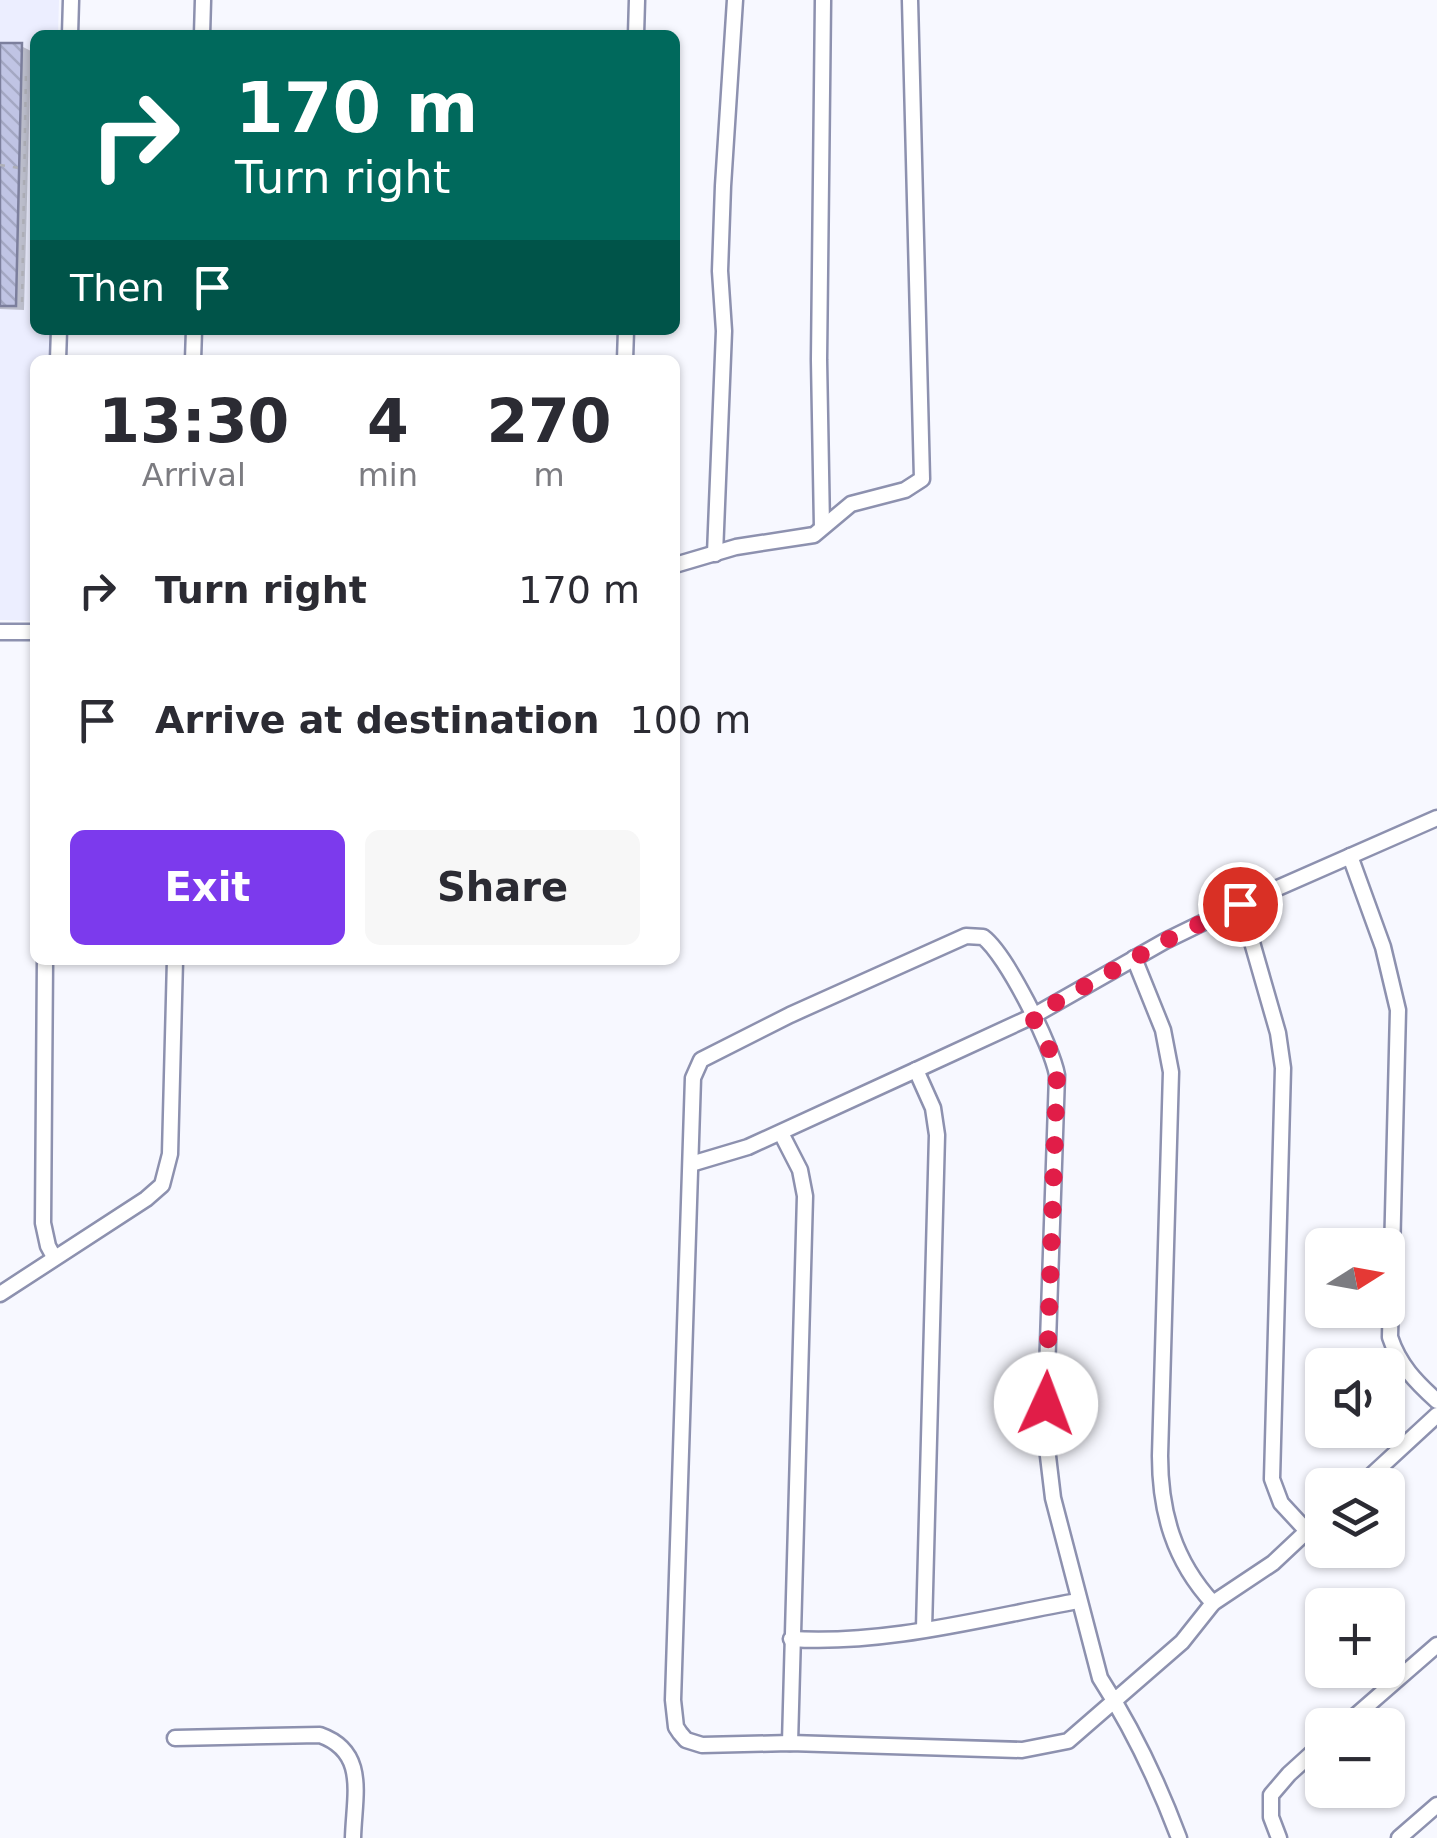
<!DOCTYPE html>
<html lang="en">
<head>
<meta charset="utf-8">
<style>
	body { margin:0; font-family:"DejaVu Sans",sans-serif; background:#f7f7f7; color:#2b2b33; height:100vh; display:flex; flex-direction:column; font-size:38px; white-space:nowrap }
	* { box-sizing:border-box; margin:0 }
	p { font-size:32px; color:#7c7c81 }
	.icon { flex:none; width:55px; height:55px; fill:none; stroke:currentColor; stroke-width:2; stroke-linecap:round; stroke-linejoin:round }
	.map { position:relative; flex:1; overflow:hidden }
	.details { position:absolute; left:30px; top:355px; width:650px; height:610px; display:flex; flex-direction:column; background:#fff; border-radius:15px; box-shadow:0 2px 8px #0004 }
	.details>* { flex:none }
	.guide { position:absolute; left:30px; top:30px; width:650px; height:305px; border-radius:15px; box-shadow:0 2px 8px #0004; background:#00695c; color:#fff; overflow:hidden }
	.needle { width:65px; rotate:79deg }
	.tools { position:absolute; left:1305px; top:1228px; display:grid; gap:20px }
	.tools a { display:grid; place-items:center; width:100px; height:100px; border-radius:15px; background:#fff; box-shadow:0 2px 8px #0004; font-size:50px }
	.pin { position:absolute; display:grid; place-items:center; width:85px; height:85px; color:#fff; margin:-42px; border:5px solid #fff; border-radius:50%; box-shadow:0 2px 10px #0007 }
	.me { position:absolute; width:110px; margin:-55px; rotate:2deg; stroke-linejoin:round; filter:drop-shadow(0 0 8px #0008) }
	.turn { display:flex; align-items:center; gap:35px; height:210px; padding:0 40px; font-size:45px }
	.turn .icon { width:130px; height:130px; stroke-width:2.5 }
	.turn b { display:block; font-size:70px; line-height:85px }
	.then { display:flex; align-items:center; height:95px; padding:0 40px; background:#0003; gap:20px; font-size:38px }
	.eta { display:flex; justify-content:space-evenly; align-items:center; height:170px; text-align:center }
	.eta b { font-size:60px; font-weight:700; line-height:70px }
	.cta { display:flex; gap:20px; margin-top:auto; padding:20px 40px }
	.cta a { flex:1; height:115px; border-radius:15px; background:#7c3aed; color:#fff; font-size:40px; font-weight:700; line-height:115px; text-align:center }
	.cta a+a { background:#f7f7f7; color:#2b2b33 }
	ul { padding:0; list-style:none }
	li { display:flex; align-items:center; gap:30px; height:130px; padding:0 40px }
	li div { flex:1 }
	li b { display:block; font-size:38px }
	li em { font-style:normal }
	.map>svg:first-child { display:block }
</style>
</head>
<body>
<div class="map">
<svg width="1437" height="1838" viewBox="0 0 1437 1838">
	<defs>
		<pattern id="building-back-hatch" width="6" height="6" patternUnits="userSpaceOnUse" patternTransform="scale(2.5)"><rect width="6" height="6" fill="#c0c4e4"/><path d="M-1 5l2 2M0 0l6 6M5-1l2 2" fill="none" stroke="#a4a8c3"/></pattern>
	</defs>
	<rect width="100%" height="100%" fill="#f7f8ff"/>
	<path fill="#eceeff" d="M0,0H59L58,35H35V330H52V360H35V621L0,620Z"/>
	<path fill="#0003" d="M0,46H21L31,51L24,310L0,309Z"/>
	<path fill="url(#building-back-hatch)" stroke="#7c7f9d" stroke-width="2.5" d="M0,43H22L16,306H0Z"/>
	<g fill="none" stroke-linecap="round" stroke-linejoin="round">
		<defs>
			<g id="street">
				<path d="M70,35L71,0"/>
				<path d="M202,35L203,0"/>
				<path d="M636,35L637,0"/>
				<path d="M58,360L59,330"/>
				<path d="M193,360L194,330"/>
				<path d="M625,360L626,330"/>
				<path d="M822,527L819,360L823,0"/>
				<path d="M715,554L724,331L720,271L723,186L735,0"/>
				<path d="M675,565L736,547L814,535L851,504L905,490L922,479L910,0"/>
				<path d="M0,632H35"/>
				<path d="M1350,856L1383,947L1398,1010L1390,1337C1399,1365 1416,1382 1437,1401"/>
				<path d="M1241,904L1278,1033L1283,1068L1272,1479L1281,1503L1306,1530"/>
				<path d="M1134,958L1163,1030L1171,1072L1160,1456C1160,1512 1174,1561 1213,1603"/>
				<path d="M45,960L43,1223L48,1246L54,1257"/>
				<path d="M916,1070L933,1108L937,1135L924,1629"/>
				<path d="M781,1133L800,1170L805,1196L790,1743"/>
				<path d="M691,1164L748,1147L916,1070L1033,1016L1165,941L1241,904L1437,818"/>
				<path d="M0,1294L146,1199L162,1185L170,1154L175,960"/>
				<path d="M1361,1485L1437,1415"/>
				<path d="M791,1639C887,1645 983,1618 1078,1601"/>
				<path d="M1345,1725L1437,1645"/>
				<path d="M175,1738L320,1735C368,1752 354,1796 353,1838"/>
				<path d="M1179,1838C1158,1782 1133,1729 1100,1678L1053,1498L1045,1431L1057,1075C1052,1046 1006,954 983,937L966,936L790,1015L701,1060L693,1078L673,1700L676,1727L680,1733L686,1740L702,1745L790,1743L1022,1750L1068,1741L1182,1642L1213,1603L1273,1563L1322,1517"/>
				<path d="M1279,1838L1271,1817V1795L1289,1774L1322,1744"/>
				<path d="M1399,1838L1437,1805"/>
			</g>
		</defs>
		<use href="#street" stroke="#8d91af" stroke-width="19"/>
		<g stroke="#afb0b8" stroke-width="2.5" stroke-dasharray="5 8" stroke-linecap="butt">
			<path d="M0,165L25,169"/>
			<path d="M22,302L26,68"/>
		</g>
		<use href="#street" stroke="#fff" stroke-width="14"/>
	</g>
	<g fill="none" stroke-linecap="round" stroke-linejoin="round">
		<path stroke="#e11d48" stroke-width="18" stroke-dasharray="0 32.4" d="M1046,1404L1057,1075L1050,1051L1032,1016L1165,941L1240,904"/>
	</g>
</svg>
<div class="tools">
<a><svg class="needle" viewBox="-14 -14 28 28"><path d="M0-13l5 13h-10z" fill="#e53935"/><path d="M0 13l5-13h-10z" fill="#7c7c81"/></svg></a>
<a><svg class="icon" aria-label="sound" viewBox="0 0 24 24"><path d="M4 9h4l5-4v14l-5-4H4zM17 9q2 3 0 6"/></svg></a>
<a><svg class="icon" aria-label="layers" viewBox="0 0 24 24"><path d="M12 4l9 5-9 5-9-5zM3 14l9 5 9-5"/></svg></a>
<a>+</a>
<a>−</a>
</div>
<div class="pin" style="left:1240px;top:904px;background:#d93025"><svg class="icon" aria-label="arrive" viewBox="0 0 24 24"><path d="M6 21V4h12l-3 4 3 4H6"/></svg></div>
<svg class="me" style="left:1046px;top:1404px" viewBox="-20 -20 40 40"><circle r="19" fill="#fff"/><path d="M0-13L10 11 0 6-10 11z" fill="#e11d48"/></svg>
<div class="guide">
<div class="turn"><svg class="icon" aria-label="right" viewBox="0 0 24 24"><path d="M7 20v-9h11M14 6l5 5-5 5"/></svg><div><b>170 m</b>Turn right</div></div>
<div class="then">Then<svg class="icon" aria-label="arrive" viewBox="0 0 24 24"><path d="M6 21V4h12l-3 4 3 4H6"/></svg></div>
</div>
<section class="details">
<div class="eta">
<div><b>13:30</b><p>Arrival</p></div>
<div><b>4</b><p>min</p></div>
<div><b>270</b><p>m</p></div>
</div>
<ul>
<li><svg class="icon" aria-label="right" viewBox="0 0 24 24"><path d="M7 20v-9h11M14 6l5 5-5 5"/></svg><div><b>Turn right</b></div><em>170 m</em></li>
<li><svg class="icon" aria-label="arrive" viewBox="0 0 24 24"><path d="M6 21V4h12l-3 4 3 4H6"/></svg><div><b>Arrive at destination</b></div><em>100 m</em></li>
</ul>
<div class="cta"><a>Exit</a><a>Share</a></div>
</section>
</div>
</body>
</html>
